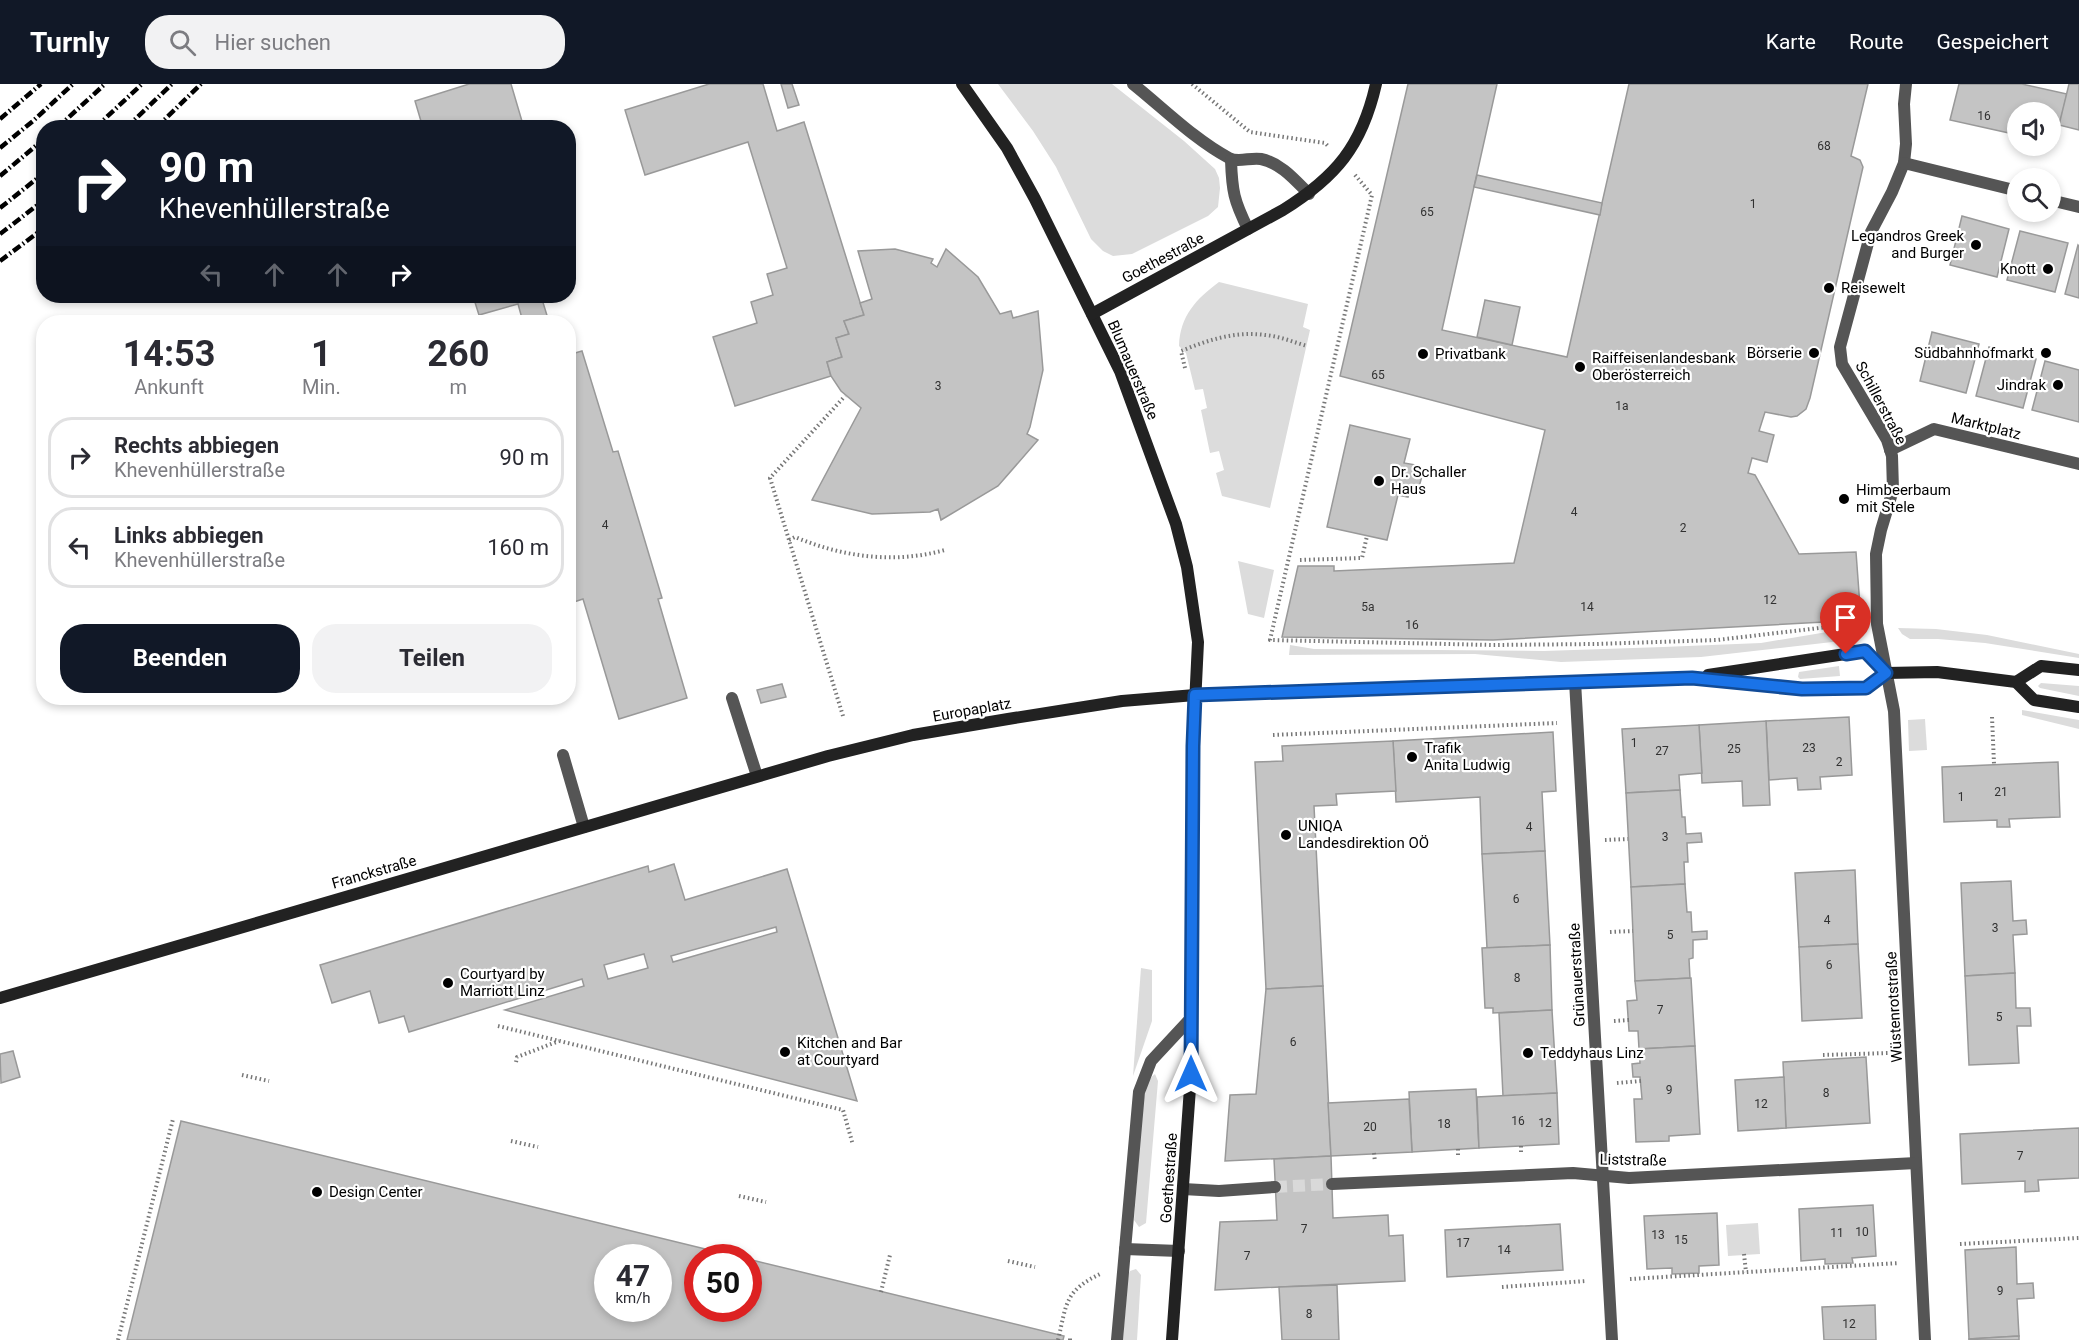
<!DOCTYPE html>
<html lang="de">
<head>
<meta charset="utf-8">
<style>
	body { margin:0; font-family:Roboto,sans-serif; background:#f2f2f3; color:#2b2b33; height:100vh; display:flex; flex-direction:column; font-size:22px; white-space:nowrap }
	* { box-sizing:border-box; margin:0 }
	p { font-size:20px; color:#7c7c81 }
	.icon { flex:none; width:33px; height:33px; fill:none; stroke:currentColor; stroke-width:2; stroke-linecap:round; stroke-linejoin:round }
	.map { position:relative; flex:1; overflow:hidden }
	.panel { position:absolute; left:36px; top:231px; width:540px; height:390px; display:flex; flex-direction:column; background:#fff; border-radius:24px; box-shadow:0 3px 9px #0003 }
	.panel>* { flex:none }
	.banner { position:absolute; left:36px; top:36px; width:540px; height:183px; border-radius:24px; box-shadow:0 3px 9px #0003; background:#111827; color:#fff; overflow:hidden }
	.tools { position:absolute; left:2007px; top:18px; display:grid; gap:12px }
	.tools a { display:grid; place-items:center; width:54px; height:54px; border-radius:50%; background:#fff; box-shadow:0 3px 9px #0003; font-size:30px }
	.speed { position:absolute; left:594px; top:1160px; display:flex; gap:12px; font-size:30px; font-weight:700; text-align:center }
	.speed>* { display:grid; place-content:center; width:78px; height:78px; border-radius:50%; background:#fff; box-shadow:0 3px 9px #0003; line-height:1 }
	.speed small { font-size:15px; font-weight:400 }
	.speed .limit { border:9px solid #d22; background:#fff; color:#111 }
	.pin { position:absolute; display:grid; place-items:center; width:51px; height:51px; color:#fff; margin:-62px -26px; border-radius:50% 50% 50% 0; rotate:-45deg; box-shadow:0 0 6px #0007 }
	.pin .icon { rotate:45deg }
	.me { position:absolute; width:66px; margin:-33px; rotate:0deg; stroke-linejoin:round; filter:drop-shadow(0 0 4px #0008) }
	.turn { display:flex; align-items:center; gap:21px; height:126px; padding:0 24px; font-size:27px }
	.turn .icon { width:78px; height:78px; stroke-width:2.5 }
	.turn b { display:block; font-size:42px; line-height:51px }
	.lanes { display:flex; align-items:center; height:57px; padding:0 24px; background:#0003; justify-content:center; gap:30px; direction:ltr }
	.lanes .off { opacity:.35 }
	.eta { display:flex; justify-content:space-evenly; align-items:center; height:102px; text-align:center }
	.eta b { font-size:36px; font-weight:700; line-height:42px }
	.primary-button { display:flex; gap:12px; margin-top:auto; padding:12px 24px }
	.primary-button a { flex:1; height:69px; border-radius:24px; background:#111827; color:#fff; font-size:24px; font-weight:700; line-height:69px; text-align:center }
	.primary-button a+a { background:#f2f2f3; color:#2b2b33 }
	ul { padding:0; list-style:none }
	li { display:flex; align-items:center; gap:18px; height:81px; margin:0 12px 9px; padding:0 12px; border:3px solid #e1e1e2; border-radius:24px }
	li div { flex:1 }
	li b { display:block; font-size:22px }
	li em { font-style:normal }
	header { display:flex; align-items:center; gap:36px; box-sizing:border-box; height:84px; padding:0 30px; background:#111827; color:#fff }
	header strong { font-size:28px }
	nav { display:flex; gap:33px; margin-inline-start:auto; font-size:21px }
	.search { width:420px; height:54px; background:#f2f2f3; display:flex; align-items:center; gap:15px; box-sizing:border-box; padding:0 21px; border-radius:24px; color:#7c7c81; font-size:22px }
	.map>svg:first-child { display:block }
</style>
</head>
<body>
<header>
<strong>Turnly</strong>
<div class="search"><svg class="icon" aria-label="search" viewBox="0 0 24 24"><circle cx="10" cy="10" r="6"/><path d="M15 15l6 6"/></svg>Hier suchen</div>
<nav><a>Karte</a><a>Route</a><a>Gespeichert</a></nav>
</header>
<div class="map">
<svg width="2079" height="1256" viewBox="0 0 2079 1256">
	<rect width="100%" height="100%" fill="#fff"/>
	<g fill="#dcdcdc">
		<path d="M998,0H1112L1184,57L1215,85L1219,94L1220,104L1218,123L1208,132L1132,170L1113,172L1103,167L1091,155L1056,83L1033,47Z"/>
		<path d="M1219,198L1308,220L1303,243L1310,246L1270,424L1222,412L1216,389L1224,386L1219,367L1210,369L1201,326L1207,324L1203,305L1195,306L1186,269L1179,262C1180,232 1196,215 1219,198Z"/>
		<path d="M1238,477L1274,486L1264,534L1248,530Z"/>
		<path d="M1898,544L1936,545L1987,551L2079,570V574L1985,559L1938,555H1910L1902,550Z"/>
		<path d="M1839,546L1841,557L1701,573L1561,578L1475,570L1289,571L1290,561L1314,565L1544,567L1663,563L1761,559Z"/>
		<path d="M1839,582L1840,592L1800,595L1798,593L1799,588Z"/>
		<path d="M2041,599L2079,602V612L2040,604L2038,602Z"/>
		<path d="M2022,626L2079,636V645L2022,631Z"/>
		<path d="M1925,635L1927,666L1909,667L1908,636Z"/>
		<path d="M1141,884L1152,886V937L1133,992Z"/>
		<path d="M1155,990L1158,997L1146,1139L1139,1143L1134,1136L1143,1017C1146,1008 1147,995 1155,990Z"/>
		<path d="M1758,1139L1760,1170L1728,1172L1726,1141Z"/>
		<path d="M1136,1185L1141,1191L1137,1256H1123L1128,1191L1130,1187Z"/>
	</g>
	<g fill="#c4c4c4" stroke="#999" stroke-width="1.5" fill-rule="evenodd">
		<path d="M469,0H511L524,44H423L415,17Z"/>
		<path d="M709,0H763L777,47L804,38L864,231L844,237L849,250L836,254L842,273L827,278L831,292L735,322L713,253L757,239L751,218L773,211L767,190L787,184L748,58L645,91L625,26Z"/>
		<path d="M781,0H792L799,21L788,24Z"/>
		<path d="M1408,0H1497L1442,246L1567,273L1629,0H1868L1851,72L1860,76L1863,83L1810,314L1806,325L1797,332L1791,333L1765,328L1759,347L1774,351L1767,378L1752,374L1748,389L1755,391L1799,470L1856,468L1861,536L1493,556L1282,553L1298,482H1334V487L1514,479L1545,346L1340,292Z"/>
		<path d="M1959,0H2022L2067,10L2055,60L2050,59V28H2018V51L1950,36Z"/>
		<path d="M2069,0H2079V46L2059,41Z"/>
		<path d="M1477,91L1602,119L1600,131L1474,103Z"/>
		<path d="M1962,132L2009,145L1997,193L1950,181Z"/>
		<path d="M2020,147L2068,159L2055,208L2007,196Z"/>
		<path d="M2078,161L2079,162V214L2065,210Z"/>
		<path d="M895,165L933,175L931,179L937,183L946,165L978,193L1000,230L1011,227L1013,234L1038,227L1043,286L1030,343L1027,350L1038,356L998,402L941,436L938,425L930,428L872,430L812,416L861,324L841,307L831,292L827,278L842,273L836,254L849,250L844,237L864,231L860,219L872,215L858,167Z"/>
		<path d="M473,212H542H541L549,238H523L518,220L479,231Z"/>
		<path d="M1485,216L1520,223L1512,261L1477,253Z"/>
		<path d="M1932,248L1979,260L1966,309L1920,297Z"/>
		<path d="M1989,263L2036,275L2023,324L1976,312Z"/>
		<path d="M582,267L613,368L618,367L662,514L658,515L687,614L619,635L583,515L568,520V271Z"/>
		<path d="M2045,277L2079,286V338L2032,326Z"/>
		<path d="M1350,341L1410,355L1404,379L1416,381L1414,390L1422,392L1419,403L1411,401L1408,413L1398,411L1387,456L1327,443Z"/>
		<path d="M782,600L786,613L761,619L757,606Z"/>
		<path d="M1849,633L1852,691L1820,693L1821,705L1798,706L1797,694L1769,696L1766,637Z"/>
		<path d="M1766,637L1770,721L1743,722L1742,697L1702,699L1699,641Z"/>
		<path d="M1699,641L1702,689L1679,691L1680,706L1626,709L1622,645Z"/>
		<path d="M1553,648L1556,707L1542,708L1545,767L1482,770L1480,713L1396,718L1393,657Z"/>
		<path d="M1393,657L1396,707L1336,710L1337,721L1314,722L1323,902L1266,905L1255,678L1283,677L1282,662Z"/>
		<path d="M2058,678L2060,733L2009,735L2010,743H1997V736L1944,738L1942,683Z"/>
		<path d="M1680,706L1682,733H1685L1686,750L1701,749L1702,758L1687,759L1688,778H1684L1685,800L1631,803L1626,709Z"/>
		<path d="M1545,767L1550,861L1487,864L1482,770Z"/>
		<path d="M674,780L685,816L787,785L857,1017L505,926L584,902L582,895L409,948L404,932L379,939L370,907L332,919L320,881L648,782L649,788ZM776,843L777,848L673,878L671,872ZM644,870L648,884L608,895L604,881Z"/>
		<path d="M1855,786L1858,860L1799,863L1795,789Z"/>
		<path d="M2011,797L2013,837L2026,836L2027,850L2013,851L2015,889L1965,892L1961,799Z"/>
		<path d="M1685,800L1687,828H1691L1692,848L1707,847V855L1693,856V874L1689,875L1690,894L1635,897L1631,803Z"/>
		<path d="M1858,860L1862,934L1802,937L1799,863Z"/>
		<path d="M1550,861L1552,926L1493,929V924H1485L1482,864Z"/>
		<path d="M2015,889L2016,924H2030L2031,942H2017L2019,979L1969,981L1965,892Z"/>
		<path d="M1691,894L1695,962L1639,965L1638,947H1629L1627,917L1637,916L1635,897Z"/>
		<path d="M1323,902L1331,1072L1225,1077L1230,1011L1256,1010L1266,905Z"/>
		<path d="M1552,926L1557,1009L1503,1012L1499,929Z"/>
		<path d="M1695,962L1700,1050L1669,1052V1057L1636,1058L1634,1015H1642L1640,993H1633L1632,980L1640,979L1639,965Z"/>
		<path d="M13,967L20,993L1,999L0,970Z"/>
		<path d="M1866,973L1870,1039L1786,1044L1783,978Z"/>
		<path d="M1784,993L1786,1044L1738,1047L1735,996Z"/>
		<path d="M1476,1005L1479,1064L1412,1068L1409,1008Z"/>
		<path d="M1557,1009L1559,1060L1479,1064L1477,1013Z"/>
		<path d="M1409,1015L1412,1068L1331,1072L1328,1019Z"/>
		<path d="M181,1037L738,1173H698V1224H748V1175L1064,1252L1063,1256H127ZM608,1173H658V1224H608Z"/>
		<path d="M2079,1044V1094L2038,1096L2039,1107L2025,1108V1097L1962,1100L1960,1050Z"/>
		<path d="M1331,1072L1333,1134L1388,1131L1389,1152L1403,1151L1405,1197L1215,1206L1220,1138L1277,1136L1274,1075Z"/>
		<path d="M1873,1121L1876,1172L1852,1174L1853,1179L1825,1180V1175L1801,1177L1799,1125Z"/>
		<path d="M1717,1129L1719,1181L1699,1182V1189L1672,1190V1184L1647,1185L1644,1132Z"/>
		<path d="M1560,1140L1563,1186L1447,1193L1445,1146Z"/>
		<path d="M2016,1163L2017,1200L2033,1199L2034,1214L2017,1215L2019,1252L1969,1255L1965,1166Z"/>
		<path d="M1337,1201L1339,1256H1282L1279,1203Z"/>
		<path d="M1875,1221L1876,1256H1824L1822,1223Z"/>
		<path d="M2019,1252V1256H1969V1255Z"/>
	</g>
	<g fill="none" stroke-linecap="round" stroke-linejoin="round">
		<path stroke="#d9d9d9" stroke-width="12" stroke-dasharray="12 6" stroke-linecap="butt" d="M1275,1103L1332,1100"/>
		<g stroke="#777" stroke-width="4" stroke-dasharray="1.5 3" stroke-linecap="butt">
			<path d="M1192,0L1250,48L1325,59L1328,62"/>
			<path d="M1355,91L1372,111L1270,556L1492,561L1596,560L1717,556L1845,541V533"/>
			<path d="M1185,284L1181,267C1208,256 1235,247 1265,251C1279,252 1293,258 1307,262"/>
			<path d="M789,456L795,453C843,473 894,480 945,466"/>
			<path d="M1300,476L1362,474L1367,452"/>
			<path d="M843,632L770,394L845,312"/>
			<path d="M1992,633L1994,680"/>
			<path d="M1273,651L1557,639"/>
			<path d="M1605,756L1628,755"/>
			<path d="M1610,848L1633,847"/>
			<path d="M1614,937L1629,936"/>
			<path d="M498,942L843,1026L853,1061"/>
			<path d="M1823,971L1889,969"/>
			<path d="M516,978L517,973L559,957"/>
			<path d="M242,991L269,997"/>
			<path d="M1617,999L1641,997"/>
			<path d="M511,1057L538,1063"/>
			<path d="M1521,1062V1071"/>
			<path d="M1458,1065V1074"/>
			<path d="M1374,1069L1375,1078"/>
			<path d="M739,1112L766,1118"/>
			<path d="M1960,1160L2079,1154"/>
			<path d="M1744,1170L1746,1188"/>
			<path d="M1008,1177L1035,1183"/>
			<path d="M1630,1195L1899,1179"/>
			<path d="M1502,1203L1586,1197"/>
			<path d="M881,1208L890,1171"/>
			<path d="M118,1256L173,1035"/>
			<path d="M1058,1256C1067,1219 1064,1207 1102,1189"/>
			<path d="M1070,1256V1254"/>
		</g>
		<g stroke="#555" stroke-width="12">
			<path d="M732,614L757,692"/>
			<path d="M563,671L584,743"/>
			<path d="M1125,1165L1179,1167"/>
			<path d="M1117,1256L1139,1008L1151,977L1192,933"/>
		</g>
		<g stroke="#555" stroke-width="12">
			<path d="M1133,0C1163,24 1195,56 1229,74C1238,79 1251,73 1261,75C1281,79 1295,96 1309,110"/>
			<path d="M1906,0L1904,20L1906,60L1904,79L1892,108L1871,148L1840,263L1842,280L1887,356L1892,372L1893,406L1881,446L1876,470L1877,540L1894,627L1925,1256"/>
			<path d="M1231,76C1232,107 1234,117 1248,145"/>
			<path d="M1904,79L2018,107"/>
			<path d="M2050,116L2079,123"/>
			<path d="M1890,366L1934,345L2079,380"/>
			<path d="M1575,597L1612,1256"/>
			<path d="M1332,1100L1573,1089L1629,1094L1916,1079"/>
			<path d="M1183,1105L1219,1107L1275,1103"/>
		</g>
		<g stroke="#222" stroke-width="12">
			<path d="M962,0L1007,64L1035,115L1120,287L1176,440L1187,483L1198,558L1193,662L1191,990L1172,1256"/>
			<path d="M1092,230L1283,126C1336,93 1362,62 1376,0"/>
			<path d="M1708,591L1865,567L1886,589"/>
			<path d="M2016,598L2041,582L2079,586"/>
			<path d="M0,914L828,672L913,651L1008,635L1122,617L1195,611L1692,594L1802,605L1866,604L1886,589L1937,588L2016,598L2034,616L2079,623"/>
		</g>
		<g stroke="#000" stroke-width="4.5" stroke-dasharray="9 3 1.5 3" stroke-linecap="butt">
			<path d="M0,35L41,0"/>
			<path d="M57,44L105,0"/>
			<path d="M95,44L142,0"/>
			<path d="M126,44L172,0"/>
			<path d="M156,44L201,0"/>
			<path d="M0,64L33,37L73,0"/>
			<path d="M0,92L44,55"/>
			<path d="M0,124L44,89"/>
			<path d="M0,150L44,116"/>
			<path d="M0,177L44,144"/>
		</g>
	</g>
	<g fill="none" stroke-linecap="round" stroke-linejoin="round">
		<defs>
			<path id="route" d="M1191,990L1193,662L1195,611L1692,594L1802,605L1866,604L1886,589L1865,567L1846,570"/>
		</defs>
		<use href="#route" stroke="#114b97" stroke-width="15"/>
		<use href="#route" stroke="#1a73e8" stroke-width="10"/>
	</g>
	<g fill="#000" stroke="#fff" stroke-width="2">
		<circle cx="1976" cy="161" r="6"/>
		<circle cx="2048" cy="185" r="6"/>
		<circle cx="1829" cy="204" r="6"/>
		<circle cx="1814" cy="269" r="6"/>
		<circle cx="2046" cy="269" r="6"/>
		<circle cx="1423" cy="270" r="6"/>
		<circle cx="1580" cy="283" r="6"/>
		<circle cx="2058" cy="301" r="6"/>
		<circle cx="1379" cy="397" r="6"/>
		<circle cx="1844" cy="415" r="6"/>
		<circle cx="1412" cy="673" r="6"/>
		<circle cx="1286" cy="751" r="6"/>
		<circle cx="448" cy="899" r="6"/>
		<circle cx="785" cy="968" r="6"/>
		<circle cx="1528" cy="969" r="6"/>
		<circle cx="317" cy="1108" r="6"/>
	</g>
	<g text-anchor="middle" dominant-baseline="central" stroke-width="4.5" stroke-linejoin="round" paint-order="stroke">
		<g font-size="12" fill="#313131">
			<text x="1984" y="32">16</text>
			<text x="1824" y="62">68</text>
			<text x="1753" y="120">1</text>
			<text x="1427" y="128">65</text>
			<text x="1378" y="291">65</text>
			<text x="938" y="302">3</text>
			<text x="1622" y="322">1a</text>
			<text x="1574" y="428">4</text>
			<text x="605" y="441">4</text>
			<text x="1683" y="444">2</text>
			<text x="1770" y="516">12</text>
			<text x="1368" y="523">5a</text>
			<text x="1587" y="523">14</text>
			<text x="1412" y="541">16</text>
			<text x="1634" y="659">1</text>
			<text x="1809" y="664">23</text>
			<text x="1734" y="665">25</text>
			<text x="1662" y="667">27</text>
			<text x="1839" y="678">2</text>
			<text x="2001" y="708">21</text>
			<text x="1961" y="713">1</text>
			<text x="1529" y="743">4</text>
			<text x="1665" y="753">3</text>
			<text x="1516" y="815">6</text>
			<text x="1827" y="836">4</text>
			<text x="1995" y="844">3</text>
			<text x="1670" y="851">5</text>
			<text x="1829" y="881">6</text>
			<text x="1517" y="894">8</text>
			<text x="1660" y="926">7</text>
			<text x="1999" y="933">5</text>
			<text x="1293" y="958">6</text>
			<text x="1669" y="1006">9</text>
			<text x="1826" y="1009">8</text>
			<text x="1761" y="1020">12</text>
			<text x="1518" y="1037">16</text>
			<text x="1545" y="1039">12</text>
			<text x="1444" y="1040">18</text>
			<text x="1370" y="1043">20</text>
			<text x="2020" y="1072">7</text>
			<text x="1304" y="1145">7</text>
			<text x="1862" y="1148">10</text>
			<text x="1837" y="1149">11</text>
			<text x="1658" y="1151">13</text>
			<text x="1681" y="1156">15</text>
			<text x="1463" y="1159">17</text>
			<text x="1504" y="1166">14</text>
			<text x="1247" y="1172">7</text>
			<text x="2000" y="1207">9</text>
			<text x="1309" y="1230">8</text>
			<text x="1849" y="1240">12</text>
		</g>
		<g font-size="15" fill="#000" stroke="#fff" text-anchor="start">
			<text x="1964" y="152" text-anchor="end">Legandros Greek<tspan x="1964" dy="17">and Burger</tspan></text>
			<text x="2036" y="185" text-anchor="end">Knott</text>
			<text x="1841" y="204">Reisewelt</text>
			<text x="1802" y="269" text-anchor="end">Börserie</text>
			<text x="2034" y="269" text-anchor="end">Südbahnhofmarkt</text>
			<text x="1435" y="270">Privatbank</text>
			<text x="1592" y="274">Raiffeisenlandesbank<tspan x="1592" dy="17">Oberösterreich</tspan></text>
			<text x="2046" y="301" text-anchor="end">Jindrak</text>
			<text x="1391" y="388">Dr. Schaller<tspan x="1391" dy="17">Haus</tspan></text>
			<text x="1856" y="406">Himbeerbaum<tspan x="1856" dy="17">mit Stele</tspan></text>
			<text x="1424" y="664">Trafik<tspan x="1424" dy="17">Anita Ludwig</tspan></text>
			<text x="1298" y="742">UNIQA<tspan x="1298" dy="17">Landesdirektion OÖ</tspan></text>
			<text x="460" y="890">Courtyard by<tspan x="460" dy="17">Marriott Linz</tspan></text>
			<text x="797" y="959">Kitchen and Bar<tspan x="797" dy="17">at Courtyard</tspan></text>
			<text x="1540" y="969">Teddyhaus Linz</text>
			<text x="329" y="1108">Design Center</text>
		</g>
		<g font-size="15" fill="#000" stroke="#fff">
			<text transform="translate(1163 174) rotate(-28)">Goethestraße</text>
			<text transform="translate(1133 286) rotate(67)">Blumauerstraße</text>
			<text transform="translate(1881 319) rotate(62)">Schillerstraße</text>
			<text transform="translate(1986 342) rotate(14)">Marktplatz</text>
			<text transform="translate(972 626) rotate(-10)">Europaplatz</text>
			<text transform="translate(374 788) rotate(-16)">Franckstraße</text>
			<text transform="translate(1577 891) rotate(-93)">Grünauerstraße</text>
			<text transform="translate(1894 923) rotate(-93)">Wüstenrotstraße</text>
			<text transform="translate(1633 1076) rotate(1)">Liststraße</text>
			<text transform="translate(1169 1094) rotate(-86)">Goethestraße</text>
		</g>
	</g>
</svg>
<div class="tools">
<a><svg class="icon" aria-label="sound" viewBox="0 0 24 24"><path d="M4 9h4l5-4v14l-5-4H4zM17 9q2 3 0 6"/></svg></a>
<a><svg class="icon" aria-label="search" viewBox="0 0 24 24"><circle cx="10" cy="10" r="6"/><path d="M15 15l6 6"/></svg></a>
</div>
<div class="speed"><div>47<small>km/h</small></div><div class="limit">50</div></div>
<div class="pin" style="left:1846px;top:570px;background:#d93025"><svg class="icon" aria-label="arrive" viewBox="0 0 24 24"><path d="M6 21V4h12l-3 4 3 4H6"/></svg></div>
<svg class="me" style="left:1191px;top:990px" viewBox="-20 -20 40 40"><path d="M0-17L14 15 0 8-14 15z" fill="#1a73e8" stroke="#fff" stroke-width="4"/></svg>
<div class="banner">
<div class="turn"><svg class="icon" aria-label="right" viewBox="0 0 24 24"><path d="M7 20v-9h11M14 6l5 5-5 5"/></svg><div><b>90 m</b>Khevenhüllerstraße</div></div>
<div class="lanes"><svg class="icon off" aria-label="left" viewBox="0 0 24 24"><path d="M17 20v-9H6M10 6l-5 5 5 5"/></svg><svg class="icon off" aria-label="ahead" viewBox="0 0 24 24"><path d="M12 20V5M6 11l6-6 6 6"/></svg><svg class="icon off" aria-label="ahead" viewBox="0 0 24 24"><path d="M12 20V5M6 11l6-6 6 6"/></svg><svg class="icon" aria-label="right" viewBox="0 0 24 24"><path d="M7 20v-9h11M14 6l5 5-5 5"/></svg></div>
</div>
<section class="panel">
<div class="eta">
<div><b>14:53</b><p>Ankunft</p></div>
<div><b>1</b><p>Min.</p></div>
<div><b>260</b><p>m</p></div>
</div>
<ul>
<li><svg class="icon" aria-label="right" viewBox="0 0 24 24"><path d="M7 20v-9h11M14 6l5 5-5 5"/></svg><div><b>Rechts abbiegen</b><p>Khevenhüllerstraße</p></div><em>90 m</em></li>
<li><svg class="icon" aria-label="left" viewBox="0 0 24 24"><path d="M17 20v-9H6M10 6l-5 5 5 5"/></svg><div><b>Links abbiegen</b><p>Khevenhüllerstraße</p></div><em>160 m</em></li>
</ul>
<div class="primary-button"><a>Beenden</a><a>Teilen</a></div>
</section>
</div>
</body>
</html>
